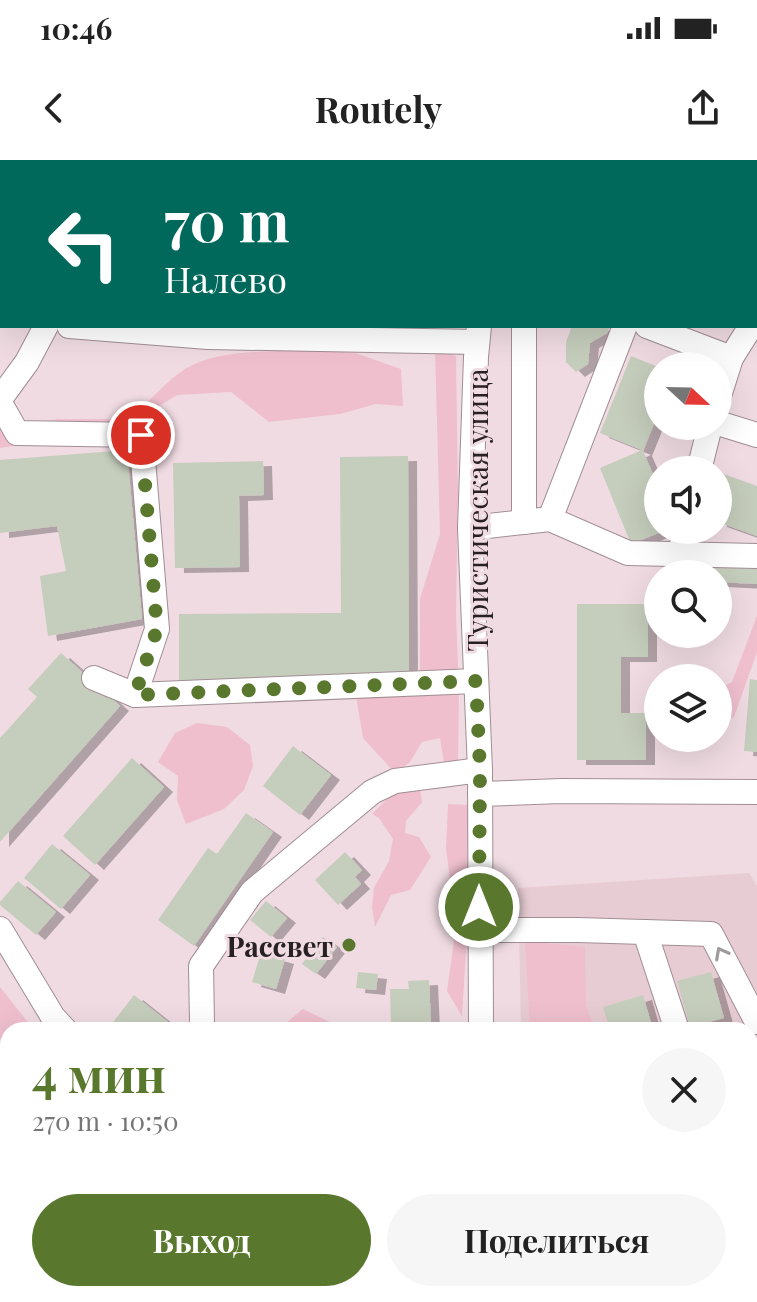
<!DOCTYPE html>
<html lang="ru">
<head>
<meta charset="utf-8">
<style>
	body { margin:0; font-family:"Playfair Display",serif; background:#f6f6f6; color:#222; height:100vh; display:flex; flex-direction:column; font-size:30px; white-space:nowrap }
	* { box-sizing:border-box; margin:0 }
	p { font-size:26px; color:#767676 }
	.icon { flex:none; width:44px; height:44px; fill:none; stroke:currentColor; stroke-width:2; stroke-linecap:round; stroke-linejoin:round }
	.map { position:relative; flex:1; overflow:hidden }
	.sheet { position:absolute; left:0px; top:862px; width:758px; height:280px; display:flex; flex-direction:column; background:#fff; border-radius:24px 24px 0 0; box-shadow:0 8px 32px #0002 }
	.sheet>* { flex:none }
	.top-card { position:absolute; left:0px; top:0px; width:758px; height:168px; box-shadow:0 8px 32px #0002; background:#00695c; color:#fff; overflow:hidden }
	.needle { width:52px; rotate:112deg }
	.tools { position:absolute; left:644px; top:192px; display:grid; gap:16px }
	.tools a { display:grid; place-items:center; width:88px; height:88px; border-radius:50%; background:#fff; box-shadow:0 8px 32px #0002; font-size:40px }
	.pin { position:absolute; display:grid; place-items:center; width:68px; height:68px; color:#fff; margin:-34px; border:4px solid #fff; border-radius:50%; box-shadow:0 2px 8px #0007 }
	.me { position:absolute; width:88px; margin:-44px; rotate:0deg; stroke-linejoin:round; filter:drop-shadow(0 0 6px #0008) }
	.turn { display:flex; align-items:center; gap:28px; height:168px; padding:0 32px; font-size:36px }
	.turn .icon { width:104px; height:104px; stroke-width:2.5 }
	.turn b { display:block; font-size:56px; line-height:68px }
	.round { display:grid; place-items:center; flex:none; width:84px; height:84px; border-radius:42px; background:#f6f6f6 }
	.overview { display:flex; align-items:center; justify-content:space-between; height:136px; padding:0 32px }
	h1 { font-size:48px; font-weight:700; line-height:60px; color:#5a782d }
	.primary-button { display:flex; gap:16px; margin-top:auto; padding:16px 32px }
	.primary-button a { flex:1; height:92px; border-radius:48px; background:#5a782d; color:#fff; font-size:32px; font-weight:700; line-height:92px; text-align:center }
	.primary-button a+a { background:#f6f6f6; color:#222 }
	.status { display:flex; justify-content:space-between; align-items:center; height:56px; padding:0 40px; background:#fff; direction:ltr }
	.status svg { height:22px; fill:currentColor }
	header { display:flex; justify-content:space-between; align-items:center; height:104px; padding:0 32px; background:#fff; font-size:36px; font-weight:700 }
	.map>svg:first-child { display:block }
</style>
</head>
<body>
<div class="status"><b>10:46</b><svg viewBox="0 0 49 12"><path d="M0 12V9h3v3zM5 12V6h3v6zM10 12V3h3v9zM15 12V0h3v12zM26 1h20v11H26zM47 4h2v5h-2z"/></svg></div>
<header><svg class="icon" aria-label="back" viewBox="0 0 24 24"><path d="M15 5l-7 7 7 7"/></svg>Routely<svg class="icon" aria-label="share" viewBox="0 0 24 24"><path d="M12 15V3M7 8l5-5 5 5M5 13v7h14v-7"/></svg></header>
<div class="map">
<svg width="757" height="1142" viewBox="0 0 757 1142">
	<defs>
		<filter id="shadow"><feDropShadow dx="9" dy="5" stdDeviation="0" flood-color="#0004"/></filter>
	</defs>
	<rect width="100%" height="100%" fill="#f0dbe2"/>
	<path fill="#e8ccd4" d="M749,713L757,726V919L750,922V870H521L518,728Z"/>
	<g fill="#efbfce">
		<path d="M435,188L456,196L458,331L456,453L459,531L458,606L444,603L440,578L422,582L410,602L395,613L363,578L355,530L420,526V439L440,374Z"/>
		<path d="M314,190L355,193L401,209L403,246L376,244L340,254L269,262L231,232L177,235L122,269L0,288V268L58,259H130C147,244 166,221 185,209C220,188 274,192 314,190Z"/>
		<path d="M757,456V492L734,557L718,565V529L732,522Z"/>
		<path d="M197,563L227,567L250,585L253,606L244,630L224,649L186,664L177,640L178,616L158,602L175,573Z"/>
		<path d="M419,623L422,642L406,661L405,673L419,677L431,697L410,730L391,735L375,767L372,747L374,728L389,701L393,679L379,658L372,654L395,631Z"/>
		<path d="M448,644L470,645L466,720L468,761L462,856L447,831L456,767L446,688Z"/>
		<path d="M525,781L585,787L586,846L595,870H530Z"/>
		<path d="M0,827L34,870H8V888L0,878Z"/>
		<path d="M303,849L346,870H282L281,867Z"/>
	</g>
	<g fill="#c5cdbc" filter="url(#shadow)">
		<path d="M572,166H610L607,173L590,183L588,204L576,212L566,202V182Z"/>
		<path d="M631,196L658,207V254L643,291L658,326V370H666L631,384L600,308L642,290L600,273Z"/>
		<path d="M127,290L142,459L48,476L40,416L66,411L57,366L0,373V300Z"/>
		<path d="M408,296L409,523L179,525V454L341,453L340,297Z"/>
		<path d="M263,301L264,335L239,336L240,407L175,408L173,303Z"/>
		<path d="M718,312L757,326V376L718,362Z"/>
		<path d="M671,402L757,408V424L718,422V414H670Z"/>
		<path d="M577,444H648V497H621V553H646V600H577Z"/>
		<path d="M61,493L120,546L0,682V578L37,537L28,529Z"/>
		<path d="M750,519L757,520V592L744,591Z"/>
		<path d="M293,586L331,615L300,655L263,626Z"/>
		<path d="M132,598L164,627L95,705L63,676Z"/>
		<path d="M246,653L273,672L194,786L158,760L208,688L217,694Z"/>
		<path d="M52,684L90,715L61,749L24,718Z"/>
		<path d="M345,692L362,710L355,717L361,724L338,745L315,720Z"/>
		<path d="M18,721L56,752L36,775L0,745V742Z"/>
		<path d="M266,741L287,758L271,777L250,760Z"/>
		<path d="M323,777L337,787L316,814L302,804Z"/>
		<path d="M261,792L285,799L276,829L252,822Z"/>
		<path d="M358,812L378,814L376,830L356,828Z"/>
		<path d="M711,812L724,858L690,867L677,821Z"/>
		<path d="M429,820L431,864L391,866L390,829H409L408,821Z"/>
		<path d="M134,835L178,870H107Z"/>
		<path d="M643,835L653,870H610L603,847Z"/>
		<path d="M757,1015V1041L750,1043V1017Z"/>
		<path d="M183,1134H187L191,1141L201,1135L205,1142H169Z"/>
		<path d="M245,1134H285L288,1142H248Z"/>
		<path d="M288,1134H313L316,1142H291Z"/>
		<path d="M464,1134H482L484,1142H465Z"/>
		<path d="M651,1134H708V1135L683,1142H654Z"/>
	</g>
	<g fill="none" stroke-linecap="round" stroke-linejoin="round">
		<defs>
			<g id="minor">
				<path d="M314,0L320,2"/>
				<path d="M516,2V0"/>
				<path d="M569,2L570,0"/>
				<path d="M0,146L2,147"/>
				<path d="M69,166L208,177L477,182"/>
				<path d="M479,166L476,197L470,368L480,610L481,870"/>
				<path d="M524,166V362"/>
				<path d="M647,166L731,198"/>
				<path d="M0,239L27,202L46,166"/>
				<path d="M718,239L731,198L751,166"/>
				<path d="M0,243L17,273L141,275L157,469L135,535"/>
				<path d="M718,263L757,275"/>
				<path d="M699,310L710,266"/>
				<path d="M550,359L625,166"/>
				<path d="M470,368L550,359L628,393L757,396"/>
				<path d="M680,394L685,370"/>
				<path d="M94,518L135,535L476,521"/>
				<path d="M480,634L561,631L757,632"/>
				<path d="M0,769L53,857L65,870"/>
				<path d="M479,770H578L711,774L757,862"/>
				<path d="M645,772L677,870"/>
				<path d="M200,870L202,863L201,806L252,732L372,632L395,621L480,610"/>
				<path d="M419,1134L422,1142"/>
				<path d="M744,1134L746,1142"/>
			</g>
			<g id="major">
				<path d="M750,967L757,965"/>
				<path d="M0,1109L8,1105"/>
			</g>
		</defs>
		<use href="#minor" stroke="#a18e94" stroke-width="26"/>
		<use href="#major" stroke="#a18e94" stroke-width="32"/>
		<use href="#minor" stroke="#fff" stroke-width="24"/>
		<use href="#major" stroke="#fff" stroke-width="30"/>
	</g>
	<defs><path id="oneway-chevron" d="M-2-3.5L2.5 0L-2 3.5" fill="none" stroke-width="1.6" stroke-linecap="round" stroke-linejoin="round" transform="scale(2)"/></defs>
	<use stroke="#9e9b9c" href="#oneway-chevron" transform="translate(721 793) rotate(-118)"/>
	<g fill="none" stroke-linecap="round" stroke-linejoin="round">
		<path stroke="#5a782d" stroke-width="14" stroke-dasharray="0 25.2" d="M141,275L157,469L135,535L476,521L480,610L479,747"/>
	</g>
	<circle fill="#5a782d" stroke="#f0dbe2" stroke-width="3" cx="349" cy="785" r="8"/>
	<g text-anchor="middle" dominant-baseline="central" stroke-width="6" stroke-linejoin="round" paint-order="stroke">
		<g font-size="28" fill="#282123" stroke="#f0dbe2">
			<text transform="translate(476 350) rotate(-90)">Туристическая улица</text>
		</g>
		<g font-size="28" font-weight="bold" fill="#282123" stroke="#f0dbe2" text-anchor="end">
			<text x="333" y="785">Рассвет</text>
		</g>
	</g>
</svg>
<div class="tools">
<a><svg class="needle" viewBox="-14 -14 28 28"><path d="M0-13l5 13h-10z" fill="#e53935"/><path d="M0 13l5-13h-10z" fill="#767676"/></svg></a>
<a><svg class="icon" aria-label="sound" viewBox="0 0 24 24"><path d="M4 9h4l5-4v14l-5-4H4zM17 9q2 3 0 6"/></svg></a>
<a><svg class="icon" aria-label="search" viewBox="0 0 24 24"><circle cx="10" cy="10" r="6"/><path d="M15 15l6 6"/></svg></a>
<a><svg class="icon" aria-label="layers" viewBox="0 0 24 24"><path d="M12 4l9 5-9 5-9-5zM3 14l9 5 9-5"/></svg></a>
</div>
<div class="pin" style="left:141px;top:275px;background:#d93025"><svg class="icon" aria-label="arrive" viewBox="0 0 24 24"><path d="M6 21V4h12l-3 4 3 4H6"/></svg></div>
<svg class="me" style="left:479px;top:747px" viewBox="-20 -20 40 40"><circle r="17" fill="#5a782d" stroke="#fff" stroke-width="3"/><path d="M0-11L8 9 0 5-8 9z" fill="#fff"/></svg>
<div class="top-card">
<div class="turn"><svg class="icon" aria-label="left" viewBox="0 0 24 24"><path d="M17 20v-9H6M10 6l-5 5 5 5"/></svg><div><b>70 m</b>Налево</div></div>
</div>
<section class="sheet">
<div class="overview"><div><h1>4 мин</h1><p>270 m · 10:50</p></div><a class="round"><svg class="icon" aria-label="close" viewBox="0 0 24 24"><path d="M6 6l12 12M18 6L6 18"/></svg></a></div>
<div class="primary-button"><a>Выход</a><a>Поделиться</a></div>
</section>
</div>
</body>
</html>
